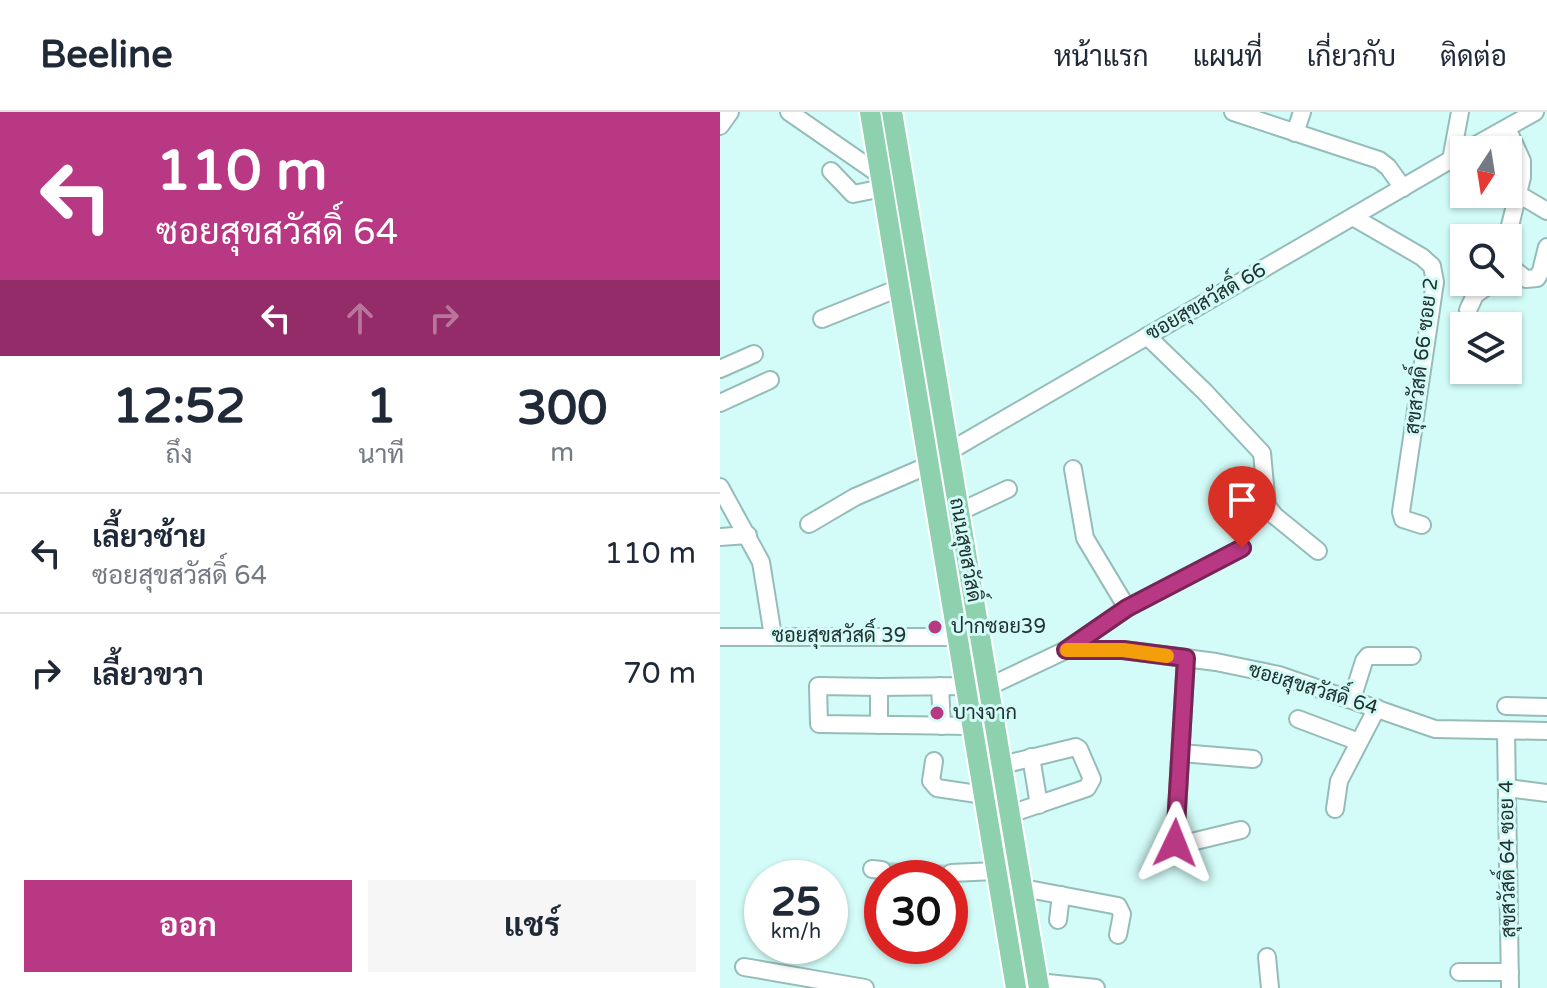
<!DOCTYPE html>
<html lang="th">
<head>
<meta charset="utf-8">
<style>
	body { margin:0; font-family:"Varela Round",Sarabun,sans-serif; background:#f6f6f7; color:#1f2937; height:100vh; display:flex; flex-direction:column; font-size:30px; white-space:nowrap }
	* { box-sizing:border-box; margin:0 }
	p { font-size:26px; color:#747a83 }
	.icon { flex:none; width:44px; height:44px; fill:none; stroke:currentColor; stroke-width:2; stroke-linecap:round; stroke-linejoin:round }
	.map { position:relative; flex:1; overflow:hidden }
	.side { display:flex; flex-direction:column; background:#fff; width:720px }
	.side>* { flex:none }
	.banner { background:#b83883; color:#fff; overflow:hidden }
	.needle { width:52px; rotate:192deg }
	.tools { position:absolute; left:730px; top:24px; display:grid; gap:16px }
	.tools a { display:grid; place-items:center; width:72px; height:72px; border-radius:0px; background:#fff; box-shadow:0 2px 6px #0004; font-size:40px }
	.speed { position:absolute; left:24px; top:748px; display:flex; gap:16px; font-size:40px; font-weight:700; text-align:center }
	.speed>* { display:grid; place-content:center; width:104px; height:104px; border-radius:50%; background:#fff; box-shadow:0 2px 6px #0004; line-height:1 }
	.speed small { font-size:20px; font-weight:400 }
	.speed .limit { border:12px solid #d22; background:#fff; color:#111 }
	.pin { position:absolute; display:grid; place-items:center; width:68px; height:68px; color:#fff; margin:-82px -34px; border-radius:50% 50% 50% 0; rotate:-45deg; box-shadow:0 0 8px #0007 }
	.pin .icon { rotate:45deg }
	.me { position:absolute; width:88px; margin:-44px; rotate:2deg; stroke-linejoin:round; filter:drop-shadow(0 0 6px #0008) }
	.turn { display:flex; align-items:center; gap:28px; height:168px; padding:0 24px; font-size:36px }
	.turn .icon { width:104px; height:104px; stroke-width:2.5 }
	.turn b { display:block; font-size:56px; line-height:68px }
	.lanes { display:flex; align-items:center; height:76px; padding:0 24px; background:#0003; justify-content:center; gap:40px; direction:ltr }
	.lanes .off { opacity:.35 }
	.eta { display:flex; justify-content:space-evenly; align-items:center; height:136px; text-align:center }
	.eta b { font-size:48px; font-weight:700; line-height:56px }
	.cta { display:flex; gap:16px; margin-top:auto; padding:16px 24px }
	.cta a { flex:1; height:92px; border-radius:0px; background:#b83883; color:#fff; font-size:32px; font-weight:700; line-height:92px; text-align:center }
	.cta a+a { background:#f6f6f7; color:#1f2937 }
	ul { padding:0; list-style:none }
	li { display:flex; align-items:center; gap:24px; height:120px; padding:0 24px; border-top:2px solid #e0e1e3 }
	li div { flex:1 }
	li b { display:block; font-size:30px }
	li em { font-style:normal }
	header { display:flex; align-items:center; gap:48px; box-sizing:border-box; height:112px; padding:0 40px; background:#fff; border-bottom:2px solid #e0e1e3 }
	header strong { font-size:38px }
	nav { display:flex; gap:44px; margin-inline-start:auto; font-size:28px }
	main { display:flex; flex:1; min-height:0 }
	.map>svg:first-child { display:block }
</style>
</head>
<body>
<header>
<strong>Beeline</strong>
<nav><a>หน้าแรก</a><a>แผนที่</a><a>เกี่ยวกับ</a><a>ติดต่อ</a></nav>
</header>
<main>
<section class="side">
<div class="banner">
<div class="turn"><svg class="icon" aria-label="left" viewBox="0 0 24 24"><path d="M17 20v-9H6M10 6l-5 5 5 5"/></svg><div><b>110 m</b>ซอยสุขสวัสดิ์ 64</div></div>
<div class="lanes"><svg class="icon" aria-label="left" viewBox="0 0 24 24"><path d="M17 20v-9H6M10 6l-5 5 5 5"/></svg><svg class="icon off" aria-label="ahead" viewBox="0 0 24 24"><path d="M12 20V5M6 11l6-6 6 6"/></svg><svg class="icon off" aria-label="right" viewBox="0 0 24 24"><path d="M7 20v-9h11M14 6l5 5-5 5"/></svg></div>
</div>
<div class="eta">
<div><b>12:52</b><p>ถึง</p></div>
<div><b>1</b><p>นาที</p></div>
<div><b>300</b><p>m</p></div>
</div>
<ul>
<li><svg class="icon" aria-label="left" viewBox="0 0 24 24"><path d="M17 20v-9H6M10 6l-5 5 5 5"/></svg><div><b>เลี้ยวซ้าย</b><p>ซอยสุขสวัสดิ์ 64</p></div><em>110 m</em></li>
<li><svg class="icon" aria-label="right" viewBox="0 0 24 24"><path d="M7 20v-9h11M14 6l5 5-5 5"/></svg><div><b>เลี้ยวขวา</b></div><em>70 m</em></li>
</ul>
<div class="cta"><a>ออก</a><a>แชร์</a></div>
</section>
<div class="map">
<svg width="827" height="876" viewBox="0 0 827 876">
	<rect width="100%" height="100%" fill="#d3fcf8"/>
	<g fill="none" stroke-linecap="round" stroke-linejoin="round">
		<path stroke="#afd3d0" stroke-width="16" stroke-dasharray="16 8" stroke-linecap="butt" d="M162,758L231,761"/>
		<defs>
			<g id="minor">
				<path d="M69,0L160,63"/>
				<path d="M513,0L659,48L668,55L683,76"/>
				<path d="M0,14L10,0"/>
				<path d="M575,21L582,0"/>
				<path d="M747,38L815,0"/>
				<path d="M731,48L740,0"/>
				<path d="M111,59L133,82L163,76"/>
				<path d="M798,82L827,99"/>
				<path d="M633,105L702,145L712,154L715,170L681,400L683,407L702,413"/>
				<path d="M787,126L802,65V49L787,16"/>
				<path d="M788,153L806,167L817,166L821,159L827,135"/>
				<path d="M748,198L755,183L773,170"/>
				<path d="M102,207L179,176"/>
				<path d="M427,224L485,280L542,341L547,394L555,404L598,439"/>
				<path d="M0,257L34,242"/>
				<path d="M0,291L50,268"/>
				<path d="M219,343L228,340L744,40"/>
				<path d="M0,375L41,450L53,524"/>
				<path d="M239,400L288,377"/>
				<path d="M89,412L135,385L209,353"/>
				<path d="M0,425L28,423"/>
				<path d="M407,496L522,436"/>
				<path d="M0,525H237"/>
				<path d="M346,538L407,496L365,426L353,357"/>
				<path d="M466,546L455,731L459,733L521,718"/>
				<path d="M220,574L222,614"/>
				<path d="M270,574L346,538H403L496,550L559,563L715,617L827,619"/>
				<path d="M159,575L98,574L99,612L252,614"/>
				<path d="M632,587L644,549L648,544H692"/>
				<path d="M786,594L827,595"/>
				<path d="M578,607L639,630"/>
				<path d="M159,613V575L246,574"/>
				<path d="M786,619L790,876"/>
				<path d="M461,641L533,647"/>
				<path d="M311,645L319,693"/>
				<path d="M214,649L211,669L217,676L264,683"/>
				<path d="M282,653L356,635L359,637L372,667L367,676L290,702"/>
				<path d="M787,676L827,681"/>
				<path d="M615,697L619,669L657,596"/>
				<path d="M152,757L162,758"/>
				<path d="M231,761L276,759"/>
				<path d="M303,776L398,794L402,802L398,823"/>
				<path d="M338,808L341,783"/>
				<path d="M547,845L550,876"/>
				<path d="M24,855L145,876"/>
				<path d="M739,860H790"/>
				<path d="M318,870L376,876"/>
			</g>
			<g id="major">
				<path d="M150,0L296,876"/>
				<path d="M172,0L319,876"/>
			</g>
		</defs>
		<use href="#minor" stroke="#95bcb9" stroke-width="20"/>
		<use href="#major" stroke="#fff" stroke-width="24"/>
		<use href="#minor" stroke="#fff" stroke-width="16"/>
		<use href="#major" stroke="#8dd1ae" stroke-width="20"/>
	</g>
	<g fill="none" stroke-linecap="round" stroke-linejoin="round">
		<defs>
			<path id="route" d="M455,731L466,546L403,538H346L407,496L522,436"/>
		</defs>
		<use href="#route" stroke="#782455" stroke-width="20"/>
		<use href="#route" stroke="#b83883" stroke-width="14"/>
		<path stroke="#f59e0b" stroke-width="14" d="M347,538H403L447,544"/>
	</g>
	<g fill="#b83883" stroke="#d3fcf8" stroke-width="3">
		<circle cx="215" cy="515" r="8"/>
		<circle cx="217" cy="601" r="8"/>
	</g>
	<g text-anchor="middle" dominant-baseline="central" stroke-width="6" stroke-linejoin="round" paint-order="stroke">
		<g font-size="20" fill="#21312f" stroke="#d3fcf8">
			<text transform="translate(486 190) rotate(-30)">ซอยสุขสวัสดิ์ 66</text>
			<text transform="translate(702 244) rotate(-83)">สุขสวัสดิ์ 66 ซอย 2</text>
			<text transform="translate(245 438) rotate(80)">ถนนสุขสวัสดิ์</text>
			<text x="119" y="524">ซอยสุขสวัสดิ์ 39</text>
			<text transform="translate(593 577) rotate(17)">ซอยสุขสวัสดิ์ 64</text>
			<text transform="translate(788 747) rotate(-91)">สุขสวัสดิ์ 64 ซอย 4</text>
		</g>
		<g font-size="20" fill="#21312f" stroke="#d3fcf8" text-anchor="start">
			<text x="231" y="515">ปากซอย39</text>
			<text x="233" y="601">บางจาก</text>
		</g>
	</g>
</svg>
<div class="tools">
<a><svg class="needle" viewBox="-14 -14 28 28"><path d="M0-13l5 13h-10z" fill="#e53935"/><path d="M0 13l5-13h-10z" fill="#747a83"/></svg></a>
<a><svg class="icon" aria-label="search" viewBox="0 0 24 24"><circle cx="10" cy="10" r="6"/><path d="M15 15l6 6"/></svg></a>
<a><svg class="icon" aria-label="layers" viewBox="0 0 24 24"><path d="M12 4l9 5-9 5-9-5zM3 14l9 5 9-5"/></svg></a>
</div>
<div class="speed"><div>25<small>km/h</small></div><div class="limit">30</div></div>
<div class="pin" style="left:522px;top:436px;background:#d93025"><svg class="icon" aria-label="arrive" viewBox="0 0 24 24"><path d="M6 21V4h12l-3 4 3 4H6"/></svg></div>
<svg class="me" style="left:455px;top:731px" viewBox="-20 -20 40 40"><path d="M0-17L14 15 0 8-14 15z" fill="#b83883" stroke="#fff" stroke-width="4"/></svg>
</div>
</main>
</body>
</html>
